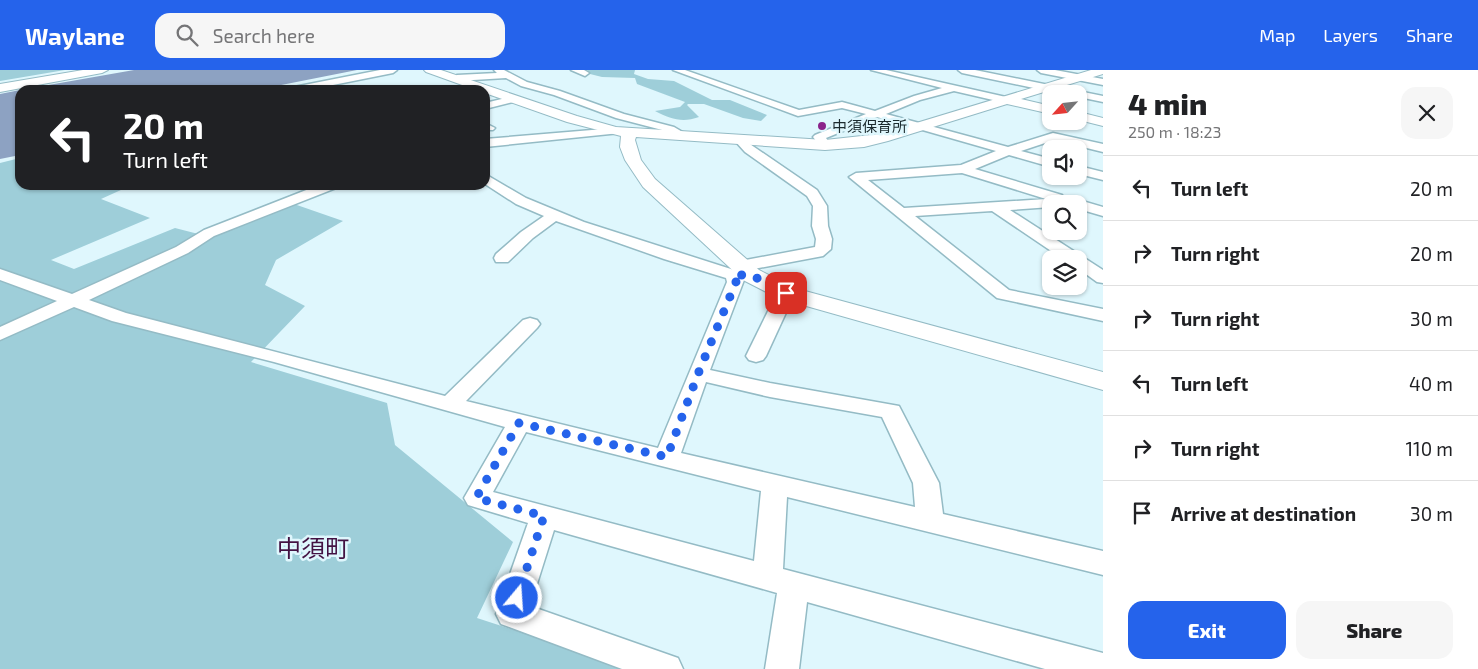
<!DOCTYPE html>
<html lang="en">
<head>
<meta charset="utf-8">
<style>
	body { margin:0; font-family:"Exo 2","Noto Sans JP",sans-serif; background:#f6f6f6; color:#202124; height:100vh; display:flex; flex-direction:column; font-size:19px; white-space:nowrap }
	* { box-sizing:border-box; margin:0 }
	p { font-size:16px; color:#757577 }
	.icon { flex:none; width:28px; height:28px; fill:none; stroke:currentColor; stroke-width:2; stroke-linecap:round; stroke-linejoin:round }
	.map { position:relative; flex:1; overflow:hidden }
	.details { display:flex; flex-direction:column; background:#fff; width:375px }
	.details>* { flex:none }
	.guide { position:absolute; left:15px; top:15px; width:475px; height:105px; border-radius:15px; box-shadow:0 1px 4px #0004; background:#202124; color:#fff; overflow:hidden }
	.needle { width:32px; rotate:243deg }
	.controls { position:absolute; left:1042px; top:15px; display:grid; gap:10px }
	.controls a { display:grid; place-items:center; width:45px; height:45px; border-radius:10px; background:#fff; box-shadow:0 1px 4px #0004; font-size:25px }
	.pin { position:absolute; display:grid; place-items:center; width:42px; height:42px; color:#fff; margin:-21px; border-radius:10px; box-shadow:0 2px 8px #0006 }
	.me { position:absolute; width:55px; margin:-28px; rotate:18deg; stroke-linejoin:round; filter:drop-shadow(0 0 4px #0008) }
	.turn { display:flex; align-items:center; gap:18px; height:105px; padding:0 25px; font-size:22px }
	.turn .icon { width:65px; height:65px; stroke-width:2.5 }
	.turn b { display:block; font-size:35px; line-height:42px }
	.round { display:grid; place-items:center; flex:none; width:52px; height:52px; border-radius:15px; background:#f6f6f6 }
	.summary { display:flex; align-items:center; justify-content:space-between; height:85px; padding:0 25px }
	h1 { font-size:30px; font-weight:800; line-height:38px }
	.button { display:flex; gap:10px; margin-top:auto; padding:10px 25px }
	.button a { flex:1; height:58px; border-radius:15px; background:#2563eb; color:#fff; font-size:20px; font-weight:800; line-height:58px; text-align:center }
	.button a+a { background:#f6f6f6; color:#202124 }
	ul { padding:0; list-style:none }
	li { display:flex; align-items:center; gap:15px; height:65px; padding:0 25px; border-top:1px solid #e0e0e0 }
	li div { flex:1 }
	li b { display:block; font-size:19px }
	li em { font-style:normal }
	header { display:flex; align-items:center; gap:30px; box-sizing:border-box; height:70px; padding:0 25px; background:#2563eb; color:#fff }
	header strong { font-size:24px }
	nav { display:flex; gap:28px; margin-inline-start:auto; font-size:18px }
	.search { width:350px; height:45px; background:#f6f6f6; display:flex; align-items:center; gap:12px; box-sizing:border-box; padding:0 18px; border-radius:15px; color:#757577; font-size:19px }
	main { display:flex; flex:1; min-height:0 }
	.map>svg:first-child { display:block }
</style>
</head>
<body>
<header>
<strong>Waylane</strong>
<div class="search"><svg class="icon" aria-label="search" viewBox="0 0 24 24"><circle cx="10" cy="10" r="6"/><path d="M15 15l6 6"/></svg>Search here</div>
<nav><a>Map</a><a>Layers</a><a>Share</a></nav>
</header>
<main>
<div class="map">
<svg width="1103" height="599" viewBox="0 0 1103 599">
	<rect width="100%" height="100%" fill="#dff7fd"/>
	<g fill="#9eced9">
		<path d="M0,0H65L0,11Z"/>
		<path d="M588,0H635L634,4L648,9L674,11L712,30H730L767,45L761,51L743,48L704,34H688L687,35L699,47C682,53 671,49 655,41L680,37L685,32L637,14L635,8L602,7L586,3Z"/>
		<path d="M20,88V115H132L101,129L150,148L51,190L74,199L175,158L210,167L294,134L343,151L276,190L265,215L305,236L251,292L387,333L395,375L513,472L477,548L635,599H0V93Z"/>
	</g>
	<g fill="#8da2c2">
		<path d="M134,0H357L256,20H20Z"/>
		<path d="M20,20V85L0,89V24Z"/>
	</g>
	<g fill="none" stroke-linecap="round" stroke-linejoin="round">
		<defs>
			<g id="street">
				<path d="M380,0H397L393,3L308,20H289L294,17Z"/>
				<path d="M494,0H504L527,12L560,21L624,44L674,57L691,67L689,69H681L666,61L616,48L554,25L521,16L506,8L457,11L453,8L457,5L497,3Z"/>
				<path d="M571,0H584L589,3L585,6Z"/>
				<path d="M673,0H685L799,40L842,32L875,41L914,26L942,18L871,0H886L1006,27L1011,30L1006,33L954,21L920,30L886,44L1008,77L1053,63L1103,74V82L1054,70L1021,81L1051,89V97L1009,85L975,99L1062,125L1064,128L1079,130L1103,137V146L1079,139V134H1051V137L1010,140L1103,200V213L1097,212L1079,199V189H1063L992,141L915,146L1009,220L1103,239V251L997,228L849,107L856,103L961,95L996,81L877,47L826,68L831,75L829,77H821L813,67L815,65L866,44L842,38L798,46ZM962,103L1046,129L904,138L868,110Z"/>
				<path d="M958,0H975L1103,26V32L1079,27V24H1062L962,3Z"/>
				<path d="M1037,0H1055L1103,9V15L1041,3Z"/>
				<path d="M514,26L517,27V31L485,39V33Z"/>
				<path d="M485,53L495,58L493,60H485Z"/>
				<path d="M616,58L620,59L622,61L620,63L485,77V69Z"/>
				<path d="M741,68L817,120L827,136L828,156L832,169L831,179L823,186L748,200L757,201L760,205L757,209L744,210L710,300L770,313L899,336L939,413L943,444L1103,481V505L787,427L783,499L1103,583V599H1045L807,532L799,599H765L777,523L554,460L530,536L678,588L683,599H622L501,554L496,544L528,453L468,435L464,428L505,357L274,292L112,251L74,237L0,270V257L57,231L0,210V199L72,224L176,177L204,160L319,115H338L336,118L214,166L188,183L89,230L126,243L445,326L523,250L530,248L537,250L540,254L537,258L466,331L658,378L727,212L726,208L664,189L556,151L533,168L508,192H496L494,188L496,184L521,162L544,146L516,134L485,114V104L526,128L584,152L734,200H736L733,196L735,192L815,177L816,169L812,156L813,136L807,126L745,82L735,71ZM706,312L770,327L882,347L913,413L915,437L681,383ZM526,362L761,421L754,491L493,422Z"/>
				<path d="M1079,96L1103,102V110L1079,104Z"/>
				<path d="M786,218L792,219L795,223L766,286L763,290L756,292L749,290L746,286L777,223L780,219Z"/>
			</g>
			<g id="secondary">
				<path d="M83,0H108L102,3L0,22V14Z"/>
				<path d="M424,0H441L577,46L616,57L825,70L880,64L1091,0H1103V4L1021,29L1051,36V44L1007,34L888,71L864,77L825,80L636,67L635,70L641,90L655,109L759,200L794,218L1103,302V320L778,228L743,210L643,117L625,90L620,77L621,66L567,52L485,23V20H476L426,2Z"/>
				<path d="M1079,42L1103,48V56L1079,50Z"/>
			</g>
		</defs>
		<use href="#street" stroke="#94bbc5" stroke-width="3"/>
		<use href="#secondary" stroke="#94bbc5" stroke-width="2"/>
		<use href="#street" fill="#fff" fill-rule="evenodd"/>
		<use href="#secondary" fill="#fff" fill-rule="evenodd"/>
	</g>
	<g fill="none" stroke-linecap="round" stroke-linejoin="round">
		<path stroke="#2563eb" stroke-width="9" stroke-dasharray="0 16.2" d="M517,528L544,446L476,428L519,353L667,387L698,304L736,212L733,205H751L786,223"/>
	</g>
	<circle fill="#8a238a" stroke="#dff7fd" stroke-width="2" cx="822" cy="56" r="5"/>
	<g text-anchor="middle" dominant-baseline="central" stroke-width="5" stroke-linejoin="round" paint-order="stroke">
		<g font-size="15" fill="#1c2b2f" stroke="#dff7fd" text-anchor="start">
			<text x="832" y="56">中須保育所</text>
		</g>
		<g font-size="24" fill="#431243" stroke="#dff7fd">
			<text x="313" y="477">中須町</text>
		</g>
	</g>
</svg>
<div class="controls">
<a><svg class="needle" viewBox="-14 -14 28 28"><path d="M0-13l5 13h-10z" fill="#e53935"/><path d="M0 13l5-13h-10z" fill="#757577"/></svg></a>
<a><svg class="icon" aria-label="sound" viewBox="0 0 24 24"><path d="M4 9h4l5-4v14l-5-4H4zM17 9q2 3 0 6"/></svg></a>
<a><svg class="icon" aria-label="search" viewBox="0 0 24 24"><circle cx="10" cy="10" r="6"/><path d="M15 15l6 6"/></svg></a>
<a><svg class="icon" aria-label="layers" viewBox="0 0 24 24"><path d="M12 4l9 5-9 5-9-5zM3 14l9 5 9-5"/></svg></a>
</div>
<div class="pin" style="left:786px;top:223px;background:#d93025"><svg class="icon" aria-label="arrive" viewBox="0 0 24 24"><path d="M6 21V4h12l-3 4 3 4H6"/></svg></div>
<svg class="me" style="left:517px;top:528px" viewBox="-20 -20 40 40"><circle r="17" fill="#2563eb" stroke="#fff" stroke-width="3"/><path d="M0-11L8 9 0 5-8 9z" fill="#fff"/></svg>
<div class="guide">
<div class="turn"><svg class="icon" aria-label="left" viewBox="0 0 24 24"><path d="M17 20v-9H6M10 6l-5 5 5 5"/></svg><div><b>20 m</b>Turn left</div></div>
</div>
</div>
<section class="details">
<div class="summary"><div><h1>4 min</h1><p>250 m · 18:23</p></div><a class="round"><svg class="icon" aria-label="close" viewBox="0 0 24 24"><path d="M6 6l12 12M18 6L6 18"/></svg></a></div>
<ul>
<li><svg class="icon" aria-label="left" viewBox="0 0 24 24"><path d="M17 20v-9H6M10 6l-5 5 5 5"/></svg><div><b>Turn left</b></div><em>20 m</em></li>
<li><svg class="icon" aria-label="right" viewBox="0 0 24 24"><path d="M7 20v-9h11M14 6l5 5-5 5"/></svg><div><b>Turn right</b></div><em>20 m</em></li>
<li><svg class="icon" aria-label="right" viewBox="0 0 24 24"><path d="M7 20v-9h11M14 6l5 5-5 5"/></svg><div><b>Turn right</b></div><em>30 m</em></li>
<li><svg class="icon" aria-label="left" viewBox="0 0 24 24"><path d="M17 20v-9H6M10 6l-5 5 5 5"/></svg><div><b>Turn left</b></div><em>40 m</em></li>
<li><svg class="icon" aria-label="right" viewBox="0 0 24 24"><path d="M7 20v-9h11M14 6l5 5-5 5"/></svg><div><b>Turn right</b></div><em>110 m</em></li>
<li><svg class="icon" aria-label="arrive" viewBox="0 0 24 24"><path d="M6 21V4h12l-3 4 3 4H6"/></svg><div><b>Arrive at destination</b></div><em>30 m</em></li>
</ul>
<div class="button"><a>Exit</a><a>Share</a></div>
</section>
</main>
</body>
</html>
